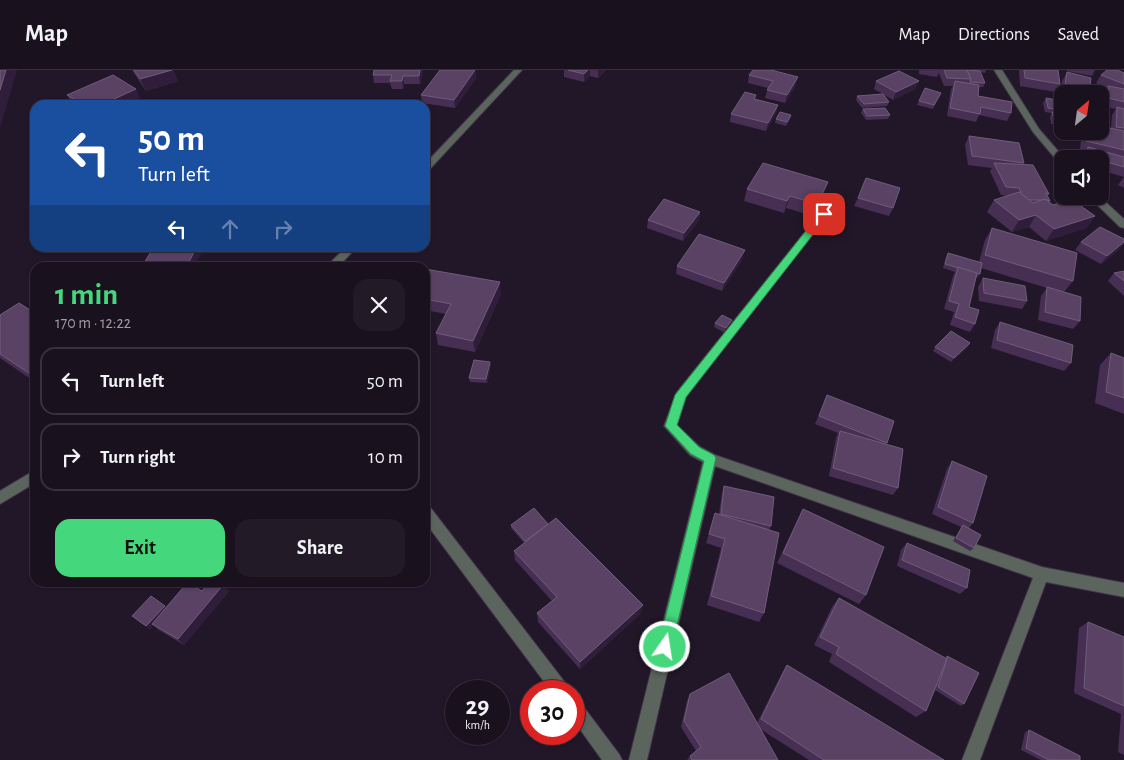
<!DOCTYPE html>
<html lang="en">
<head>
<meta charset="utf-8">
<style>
	body { margin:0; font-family:"Alegreya Sans",sans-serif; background:#231a28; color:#f1f3f6; height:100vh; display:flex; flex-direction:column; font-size:19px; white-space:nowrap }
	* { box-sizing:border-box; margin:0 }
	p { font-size:16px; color:#9f9da4 }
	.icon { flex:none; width:28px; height:28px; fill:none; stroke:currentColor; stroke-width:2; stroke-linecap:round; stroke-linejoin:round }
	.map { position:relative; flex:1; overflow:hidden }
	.sheet { position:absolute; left:30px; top:192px; width:400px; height:325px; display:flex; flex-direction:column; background:#1a111f; border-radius:15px; box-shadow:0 1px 4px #0004,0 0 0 1px #38313d }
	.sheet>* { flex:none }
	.top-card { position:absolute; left:30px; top:30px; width:400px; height:152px; border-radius:15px; box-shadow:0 1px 4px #0004,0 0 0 1px #38313d; background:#1a4fa0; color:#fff; overflow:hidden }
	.needle { width:32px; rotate:29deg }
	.controls { position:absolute; left:1054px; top:15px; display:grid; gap:10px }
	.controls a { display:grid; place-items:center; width:55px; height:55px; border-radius:10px; background:#1a111f; box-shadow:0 1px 4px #0004,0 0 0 1px #38313d; font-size:25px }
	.speed { position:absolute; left:445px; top:610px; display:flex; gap:10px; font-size:25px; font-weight:700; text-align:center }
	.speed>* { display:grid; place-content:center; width:65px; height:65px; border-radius:50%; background:#1a111f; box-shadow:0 1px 4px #0004,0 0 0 1px #38313d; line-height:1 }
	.speed small { font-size:12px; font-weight:400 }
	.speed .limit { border:8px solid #d22; background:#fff; color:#111 }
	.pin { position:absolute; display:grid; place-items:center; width:42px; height:42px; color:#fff; margin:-21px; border-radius:10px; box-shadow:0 2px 8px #0006 }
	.me { position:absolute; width:55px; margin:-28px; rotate:13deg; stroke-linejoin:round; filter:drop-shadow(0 0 4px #0008) }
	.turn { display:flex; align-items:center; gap:18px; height:105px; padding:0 25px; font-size:22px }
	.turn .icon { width:65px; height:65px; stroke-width:2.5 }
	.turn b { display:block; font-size:35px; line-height:42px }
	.lanes { display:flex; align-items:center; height:48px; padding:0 25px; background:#0003; justify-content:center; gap:25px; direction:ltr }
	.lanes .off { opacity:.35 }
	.round { display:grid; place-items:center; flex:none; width:52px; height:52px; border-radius:15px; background:#231a28 }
	.overview { display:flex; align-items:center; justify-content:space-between; height:85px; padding:0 25px }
	h1 { font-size:30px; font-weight:700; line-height:38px; color:#44d77b }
	.button { display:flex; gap:10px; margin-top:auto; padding:10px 25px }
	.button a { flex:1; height:58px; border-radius:15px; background:#44d77b; color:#111; font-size:20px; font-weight:700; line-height:58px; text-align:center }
	.button a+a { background:#231a28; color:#f1f3f6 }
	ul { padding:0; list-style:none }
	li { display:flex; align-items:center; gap:15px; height:68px; margin:0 10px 8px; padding:0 15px; border:2px solid #38313d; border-radius:15px }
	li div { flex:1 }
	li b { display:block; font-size:19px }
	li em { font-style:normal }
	header { display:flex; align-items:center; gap:30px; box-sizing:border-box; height:70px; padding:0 25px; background:#1a111f; border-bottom:1px solid #38313d }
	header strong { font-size:24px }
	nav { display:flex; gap:28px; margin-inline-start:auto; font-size:18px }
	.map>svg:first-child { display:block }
</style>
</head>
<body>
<header>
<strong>Map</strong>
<nav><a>Map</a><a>Directions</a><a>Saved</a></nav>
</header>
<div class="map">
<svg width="1124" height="690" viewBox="0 0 1124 690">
	<rect width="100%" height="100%" fill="#221729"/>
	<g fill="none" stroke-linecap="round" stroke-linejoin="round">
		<defs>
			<g id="minor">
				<path d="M994,0H1002L1039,59L1065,89H1062V94L1059,93L1033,62Z"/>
				<path d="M1088,126H1099L1124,149V158L1120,157Z"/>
				<path d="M824,141L829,144L827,146L686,327L677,355L700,377L715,385L1042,497L1124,513V527L1046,512L980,690H962L1033,508L715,396L647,690H629L703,392L690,385L664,356L677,322L821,142Z"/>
				<path d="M425,435L430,437L567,615L569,621H551L425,452Z"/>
				<path d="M574,630L580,632L619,684L622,690H602L574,651Z"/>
			</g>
			<g id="tertiary">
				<path d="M514,0H522L428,101L425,102V94Z"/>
				<path d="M345,178H356L337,198H325Z"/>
				<path d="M35,400V413L0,434V421Z"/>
			</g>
		</defs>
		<use href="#minor" stroke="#3f3445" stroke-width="2"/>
		<use href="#tertiary" stroke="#3f3445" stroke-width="2"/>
		<use href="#minor" fill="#5b645d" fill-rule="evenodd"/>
		<use href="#tertiary" fill="#5b645d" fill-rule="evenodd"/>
	</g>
	<g fill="#472f53">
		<path d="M132,0H173L178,11L146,21Z"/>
		<path d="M374,0H423L420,14H404L403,19H392L390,13H374L373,5Z"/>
		<path d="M475,0L476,8L455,38L422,33L421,25Z"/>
		<path d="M564,0H606L598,8L590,6L584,12L564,7Z"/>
		<path d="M919,0H986L985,3L980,2L985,13L983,17H979L978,26L1011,43L1007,51L979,45L976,52L947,46L951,19L953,16H944L939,3L937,7L919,4Z"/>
		<path d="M1019,0H1058L1060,14L1056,22L1020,16Z"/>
		<path d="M1067,0H1095L1092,6L1067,1Z"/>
		<path d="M1067,2L1089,24H1062V30H1059L1062,11Z"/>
		<path d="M1124,3V118L1118,115L1124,107L1100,100V89H1082L1083,86L1086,81L1080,79L1082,61H1100L1111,58L1112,45L1116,39L1104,37L1103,24L1107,18L1096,13L1101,5Z"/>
		<path d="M749,5L796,15L785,33L765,28L768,18L748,13Z"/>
		<path d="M876,11H919L915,19L893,30L874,19Z"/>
		<path d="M941,23L933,39L917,35L919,31Z"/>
		<path d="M67,25L140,27L124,35H75L72,33Z"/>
		<path d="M756,25L755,29L778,35L776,43L766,61L730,52L731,44Z"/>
		<path d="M857,26L889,32L887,36L862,38L856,30Z"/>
		<path d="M1046,28L1062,31V61L1081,65L1078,69L1056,66L1054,55V54H1051L1050,47L1052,43L1045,42L1043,33Z"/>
		<path d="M863,39L890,45L888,49L866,50L861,43Z"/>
		<path d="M791,45L790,49L786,56L775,53L776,49Z"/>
		<path d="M969,66L1024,93L1023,94L1049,124L1047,126L1050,131L1049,132L1053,135L1060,132L1053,124L1056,120L1083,131L1080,135L1095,146L1086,158L1046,171L1029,157L1012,162L987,142L994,130L1009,126L1001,125L990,101L992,98L968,95L965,75Z"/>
		<path d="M828,112L824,124L813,146L786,138L784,143L744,131L747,119Z"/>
		<path d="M858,128L893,138L889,146L854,136Z"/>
		<path d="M700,142L699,150L683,171L647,158L648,150Z"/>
		<path d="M992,158L1073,211L1064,222L1080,251L1073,259L1038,250L1041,226L1047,218L981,198L980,204L977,208H976L969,237L975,254L970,262L950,255L954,242L944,239L953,206L955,202L943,198L946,187L948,183L979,192L985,170Z"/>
		<path d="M1081,172L1120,179L1101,194L1075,180Z"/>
		<path d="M153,178L194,198H145L143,195Z"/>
		<path d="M743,188L722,221L676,204L677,196Z"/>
		<path d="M425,199L501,224L475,282L438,275L436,263L446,244L425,240Z"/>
		<path d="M1124,201V226L1108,211L1114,203Z"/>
		<path d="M983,208L1027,231L1022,239L979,231L978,217Z"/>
		<path d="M35,243V312L0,288V245Z"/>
		<path d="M1000,252L1071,293L1064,301L991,278L995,260Z"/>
		<path d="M715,253L731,254L725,263L714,257Z"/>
		<path d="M935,277H968L951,292L933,281Z"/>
		<path d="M1111,283L1124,288V344L1095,333L1100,295Z"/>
		<path d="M490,292L491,296L487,313L470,312L469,308Z"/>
		<path d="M827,325L887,373L886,374L898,418L893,425L829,406L836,368L838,363L815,354Z"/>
		<path d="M952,391L973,453L969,458L974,478L970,481L953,471L961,457L932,444L947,399Z"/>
		<path d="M724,416L771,456L769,460L764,543L759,552L707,535L721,478L706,473L715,443L719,444L722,423Z"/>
		<path d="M803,439L866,525L859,534L777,493Z"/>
		<path d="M548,454L641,543L580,599L538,552L537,543L552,531L515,490L514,481L524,473L511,458V455Z"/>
		<path d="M907,473L967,518L960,524L897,496L901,480Z"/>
		<path d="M202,521H229L184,575L159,560L153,555L150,559L136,549L167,537Z"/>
		<path d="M839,528L945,588L947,586L964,634L961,636L935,620L926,641L916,647L829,592L832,584L814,575L832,537Z"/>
		<path d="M1088,552L1124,567V685L1118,682L1121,644L1074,623L1079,558Z"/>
		<path d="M787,595L944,690H809L760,659L778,690H687L690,686L696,681L681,657L687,631L690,624L757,653L782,603Z"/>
		<path d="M1029,660L1080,690H1041L1021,680L1025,662Z"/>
	</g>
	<g fill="#301d3b">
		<path d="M6,0H17L0,58V20Z"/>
		<path d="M173,0L178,11L146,21L140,9Z"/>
		<path d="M420,0H423L420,14L419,6Z"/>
		<path d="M475,0L476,8L455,38L454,30Z"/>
		<path d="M588,0H590V6L584,12V4Z"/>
		<path d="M598,0H606L598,8Z"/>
		<path d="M403,6L404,14L403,19L402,11Z"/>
		<path d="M798,7L796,15L785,33L787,25Z"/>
		<path d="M919,11L915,19L893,30L896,22Z"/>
		<path d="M136,19L140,27L124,35H101Z"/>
		<path d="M778,35L776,43L766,61L768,53Z"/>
		<path d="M828,112L824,124L813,146L817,134Z"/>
		<path d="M790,126L786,138L784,143L787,131Z"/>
		<path d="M700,142L699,150L683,171L684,163Z"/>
		<path d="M1036,145L1029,157L1012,162L1019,150Z"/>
		<path d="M1095,146L1086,158L1046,171L1054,159Z"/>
		<path d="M1124,172L1120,179L1101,194L1107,186Z"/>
		<path d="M196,178H204L194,198H187V196Z"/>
		<path d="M745,180L743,188L722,221L724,213Z"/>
		<path d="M500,212L501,224L475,282L473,271Z"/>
		<path d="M732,250L731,254L725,263L726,258Z"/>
		<path d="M970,273L968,277L951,292L954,288Z"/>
		<path d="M490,292L491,296L487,313L486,309Z"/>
		<path d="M223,515L229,521L184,575L178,569Z"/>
		<path d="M643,535L641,543L580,599V592Z"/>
		<path d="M165,536L169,539L150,559L146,556Z"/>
	</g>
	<g fill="#594264" stroke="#705c7b">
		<path d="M0,0H6L0,20Z"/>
		<path d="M134,0H172L140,9Z"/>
		<path d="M374,0H420L419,6H403L402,11H390L392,5H373Z"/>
		<path d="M440,0H475L454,30L421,25Z"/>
		<path d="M568,0H588L584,4Z"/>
		<path d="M753,0H771L798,7L787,25L767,20L773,11L749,5Z"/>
		<path d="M944,0H967L971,9L947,8Z"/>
		<path d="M967,0L980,1L985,13L970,12L971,9Z"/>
		<path d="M1024,0H1058L1060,14L1025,8Z"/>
		<path d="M1107,0H1117L1124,3V14L1101,5Z"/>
		<path d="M899,1L919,11L896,22L876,11Z"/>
		<path d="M1067,2L1091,8L1089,24H1075L1064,21Z"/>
		<path d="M113,5L136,19L101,35H83L67,25Z"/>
		<path d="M955,11L979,15L978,26L1012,32L1011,43L981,37L980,44L950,38Z"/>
		<path d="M1108,16L1124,19V32L1109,28Z"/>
		<path d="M925,18L941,23L934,35L919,31Z"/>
		<path d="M745,22L756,25L754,29L778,35L768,53L731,44Z"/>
		<path d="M883,24L889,32L864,34L857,26Z"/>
		<path d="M1046,28L1062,31V40L1048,38Z"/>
		<path d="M366,33V35H345Z"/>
		<path d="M1117,37L1124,39V58L1116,57Z"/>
		<path d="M885,38L890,45L867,46L863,39Z"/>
		<path d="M780,42L791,45L787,52L776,49Z"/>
		<path d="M1052,42L1062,44V51L1054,49Z"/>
		<path d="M1056,51L1062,52V61H1080L1081,65L1058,61Z"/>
		<path d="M1100,56L1124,61V80L1086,71L1087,61H1100Z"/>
		<path d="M969,66L1019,73L1024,93L972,86Z"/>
		<path d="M1088,77L1124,87V97L1100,90V89H1094L1086,87Z"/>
		<path d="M763,93L828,112L817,134L790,126L787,131L747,119Z"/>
		<path d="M994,93L1033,95L1049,124L1046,123L1050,131L1047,130L1045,129L1041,130H1029L1022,125L1019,118L1006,117Z"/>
		<path d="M866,108L900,118L893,138L858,128Z"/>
		<path d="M1062,119V126H1079L1083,131H1074L1071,129L1065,131L1056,120Z"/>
		<path d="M1019,122L1033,133L1045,129L1053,135L1071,129L1095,146L1054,159L1036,145L1019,150L994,130Z"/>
		<path d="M664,129L700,142L684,163L648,150Z"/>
		<path d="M1100,157L1124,169V172L1107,186L1081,172Z"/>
		<path d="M992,158L1077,183L1073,211L985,185Z"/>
		<path d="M699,164L745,180L724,213L677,196Z"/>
		<path d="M153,178H196L187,196L143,195Z"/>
		<path d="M948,183L982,193L980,204L945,194Z"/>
		<path d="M958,197L977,203L969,237L979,240L975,254L955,247L959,234L949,231Z"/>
		<path d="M425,199L500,212L473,271L436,263L451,234L425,229Z"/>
		<path d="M1124,201V211L1114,203Z"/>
		<path d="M983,208L1025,216L1027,231L984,223Z"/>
		<path d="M1047,217L1081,227L1080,251L1045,242Z"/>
		<path d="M19,233L35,243V307L0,284V245Z"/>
		<path d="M722,245L732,250L726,258L715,253Z"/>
		<path d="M1000,252L1073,275L1071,293L997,270Z"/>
		<path d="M951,261L970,273L954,288L935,277Z"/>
		<path d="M1111,283L1124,288V328L1106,322Z"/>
		<path d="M474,290L490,292L486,309L469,308Z"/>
		<path d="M827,325L894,351L887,373L819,346Z"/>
		<path d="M840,361L903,379L898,418L833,398Z"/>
		<path d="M952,391L987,406L973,453L938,437Z"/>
		<path d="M724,416L774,427L771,456L721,444Z"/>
		<path d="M534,438L548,454L525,471L511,455Z"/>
		<path d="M803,439L884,477L866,525L783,483Z"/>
		<path d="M715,443L779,463L764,543L711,526L725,469L709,464Z"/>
		<path d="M556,448L643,535L580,592L537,543L557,527L514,481Z"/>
		<path d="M963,455L981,465L974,478L956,468Z"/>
		<path d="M907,473L970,500L967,518L902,490Z"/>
		<path d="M209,512H219L223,515L178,569L152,554L187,513L202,521Z"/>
		<path d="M151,526L165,536L146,556L132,546Z"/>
		<path d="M839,528L947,589L926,641L836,584L839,577L820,567Z"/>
		<path d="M1088,552L1124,567V636L1084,618Z"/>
		<path d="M947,586L979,603L964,634L938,617L947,589Z"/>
		<path d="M787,595L944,690H824L761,649Z"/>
		<path d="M729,603L778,690H692L690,686L701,677L684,651L690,624Z"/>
		<path d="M1029,660L1080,686V690H1049L1026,678Z"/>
	</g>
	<path fill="#44d77b" stroke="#2c8c50" d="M821,142H824L829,144L686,327L677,355L699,377L714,385L716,388L672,577L670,582L665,584L660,582L658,577L704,391L691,384L665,356L675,325Z"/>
</svg>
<div class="controls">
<a><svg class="needle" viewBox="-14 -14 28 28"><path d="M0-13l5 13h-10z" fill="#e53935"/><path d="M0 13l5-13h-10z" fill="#9f9da4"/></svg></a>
<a><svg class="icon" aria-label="sound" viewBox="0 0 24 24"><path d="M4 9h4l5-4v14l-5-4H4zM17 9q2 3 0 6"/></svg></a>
</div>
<div class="speed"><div>29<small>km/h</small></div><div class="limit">30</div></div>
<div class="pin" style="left:824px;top:144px;background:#d93025"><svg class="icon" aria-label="arrive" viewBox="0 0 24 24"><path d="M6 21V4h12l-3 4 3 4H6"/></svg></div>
<svg class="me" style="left:665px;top:577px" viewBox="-20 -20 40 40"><circle r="17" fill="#44d77b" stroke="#fff" stroke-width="3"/><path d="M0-11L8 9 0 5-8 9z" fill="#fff"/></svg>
<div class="top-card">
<div class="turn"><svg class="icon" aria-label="left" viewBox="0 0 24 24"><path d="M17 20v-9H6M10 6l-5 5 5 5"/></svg><div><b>50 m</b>Turn left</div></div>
<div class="lanes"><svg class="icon" aria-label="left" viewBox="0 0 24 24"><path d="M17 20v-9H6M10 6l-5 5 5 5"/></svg><svg class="icon off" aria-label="ahead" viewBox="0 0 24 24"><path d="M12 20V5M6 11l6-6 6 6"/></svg><svg class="icon off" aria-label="right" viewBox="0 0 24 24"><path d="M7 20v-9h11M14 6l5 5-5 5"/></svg></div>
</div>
<section class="sheet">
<div class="overview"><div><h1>1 min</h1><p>170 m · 12:22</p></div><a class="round"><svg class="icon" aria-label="close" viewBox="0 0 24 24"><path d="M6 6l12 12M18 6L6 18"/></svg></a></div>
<ul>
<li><svg class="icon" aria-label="left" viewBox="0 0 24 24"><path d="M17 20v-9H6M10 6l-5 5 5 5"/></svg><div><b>Turn left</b></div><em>50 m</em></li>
<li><svg class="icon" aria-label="right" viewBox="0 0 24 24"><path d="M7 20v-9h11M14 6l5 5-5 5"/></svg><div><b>Turn right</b></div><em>10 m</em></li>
</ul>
<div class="button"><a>Exit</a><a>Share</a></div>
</section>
</div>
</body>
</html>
